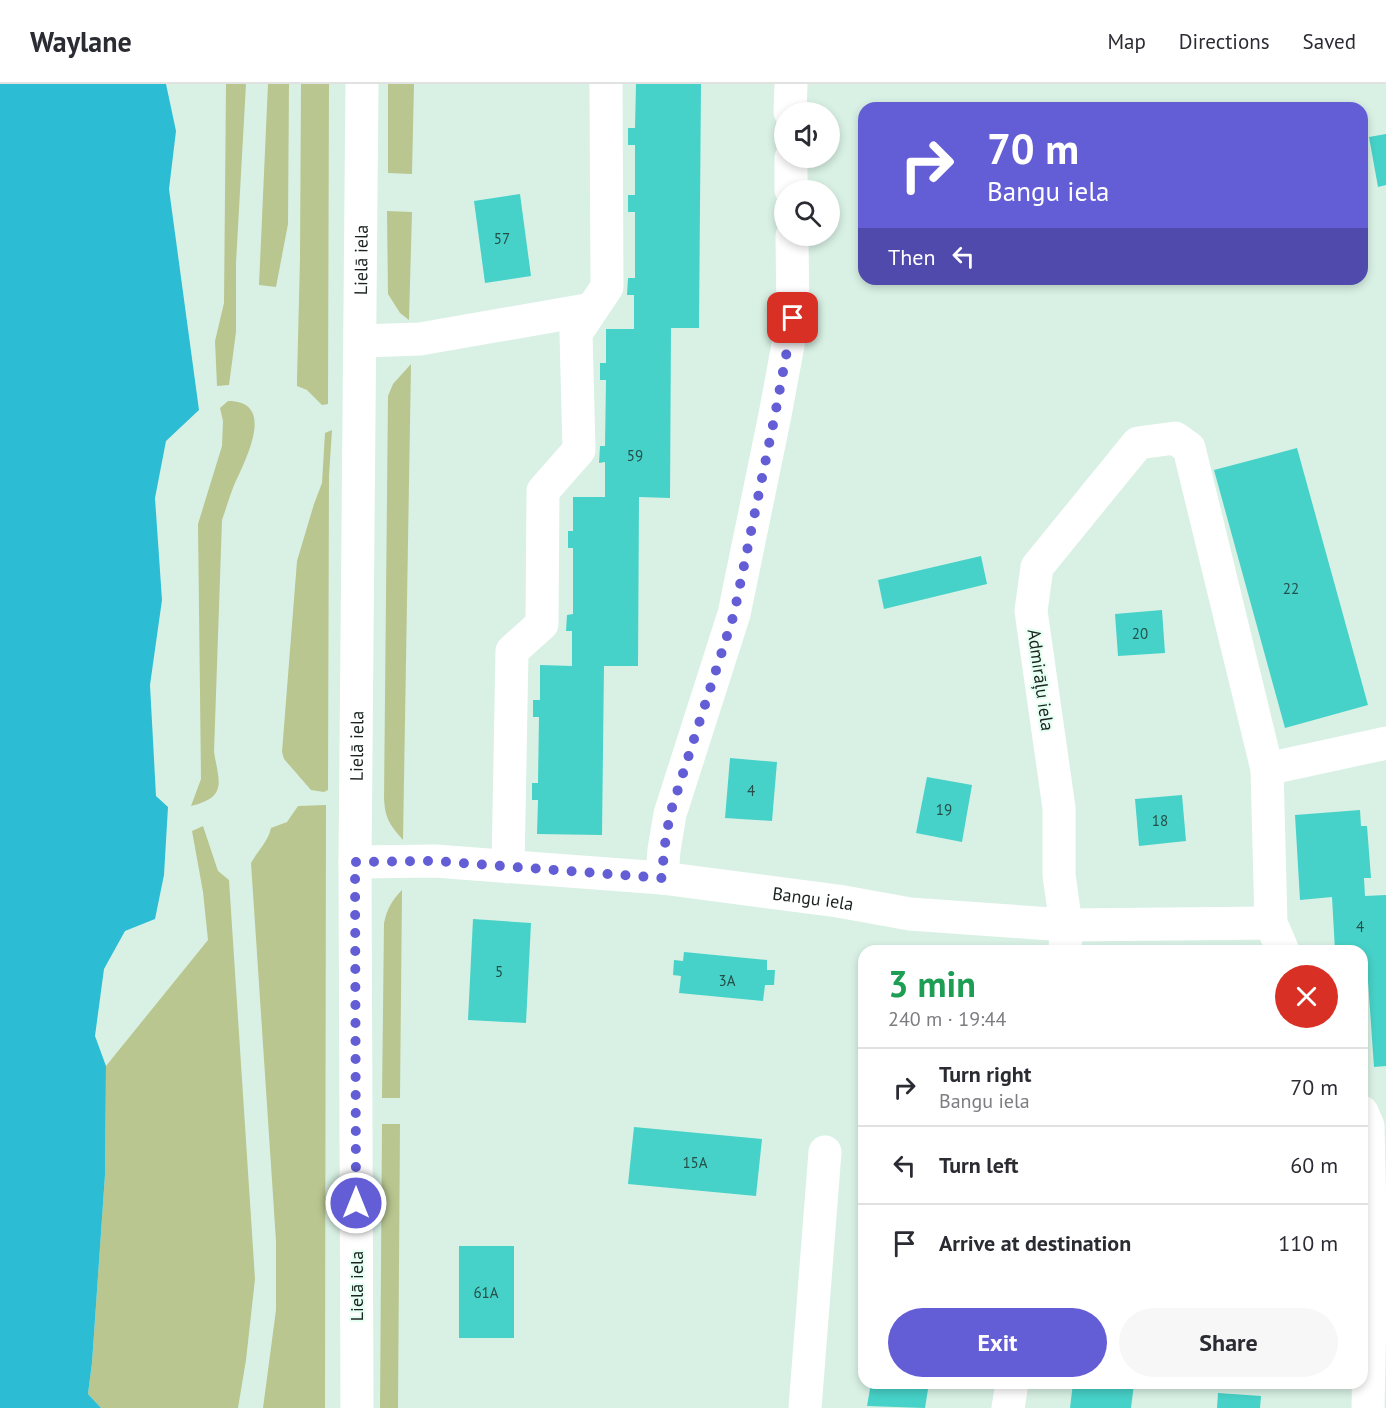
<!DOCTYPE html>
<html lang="en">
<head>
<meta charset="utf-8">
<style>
	body { margin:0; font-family:"PT Sans",sans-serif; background:#f7f7f7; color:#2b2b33; height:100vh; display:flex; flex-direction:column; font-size:22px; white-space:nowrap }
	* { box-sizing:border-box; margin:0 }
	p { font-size:20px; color:#7c7c81 }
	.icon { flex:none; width:33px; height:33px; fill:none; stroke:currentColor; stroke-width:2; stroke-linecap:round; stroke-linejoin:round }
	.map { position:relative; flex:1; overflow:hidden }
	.panel { position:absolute; left:858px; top:861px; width:510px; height:444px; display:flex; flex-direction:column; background:#fff; border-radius:18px; box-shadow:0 3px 9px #0003 }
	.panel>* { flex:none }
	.hud { position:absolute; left:858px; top:18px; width:510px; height:183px; border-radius:18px; box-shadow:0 3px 9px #0003; background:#635dd6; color:#fff; overflow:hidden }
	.fabs { position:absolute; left:774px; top:18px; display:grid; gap:12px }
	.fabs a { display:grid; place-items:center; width:66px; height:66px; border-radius:50%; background:#fff; box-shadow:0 3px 9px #0003; font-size:30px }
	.pin { position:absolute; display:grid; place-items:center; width:51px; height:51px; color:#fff; margin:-26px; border-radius:12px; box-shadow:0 3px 9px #0006 }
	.me { position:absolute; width:66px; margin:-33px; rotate:0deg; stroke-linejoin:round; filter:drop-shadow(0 0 4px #0008) }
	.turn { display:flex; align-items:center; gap:21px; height:126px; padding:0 30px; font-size:27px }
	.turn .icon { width:78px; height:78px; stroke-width:2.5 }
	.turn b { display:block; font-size:42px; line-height:51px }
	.then { display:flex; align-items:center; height:57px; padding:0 30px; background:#0003; gap:12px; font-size:22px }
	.round { display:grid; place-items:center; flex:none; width:63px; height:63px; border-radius:32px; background:#f7f7f7 }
	.summary { display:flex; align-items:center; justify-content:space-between; height:102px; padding:0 30px }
	h1 { font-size:36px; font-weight:600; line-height:45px; color:#1e9e55 }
	.primary-button { display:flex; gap:12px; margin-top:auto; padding:12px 30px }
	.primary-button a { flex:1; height:69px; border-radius:36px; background:#635dd6; color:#fff; font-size:24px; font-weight:600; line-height:69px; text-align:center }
	.primary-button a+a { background:#f7f7f7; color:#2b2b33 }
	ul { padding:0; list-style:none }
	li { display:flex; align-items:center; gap:18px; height:78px; padding:0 30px; border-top:2px solid #e1e1e2 }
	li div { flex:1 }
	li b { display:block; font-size:22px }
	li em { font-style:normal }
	header { display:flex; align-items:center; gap:36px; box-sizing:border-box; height:84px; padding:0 30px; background:#fff; border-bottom:2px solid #e1e1e2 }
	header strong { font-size:28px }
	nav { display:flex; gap:33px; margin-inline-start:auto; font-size:21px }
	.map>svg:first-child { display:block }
</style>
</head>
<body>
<header>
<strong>Waylane</strong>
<nav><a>Map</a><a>Directions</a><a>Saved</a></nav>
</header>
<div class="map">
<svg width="1386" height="1324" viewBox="0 0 1386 1324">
	<rect width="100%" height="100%" fill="#d9f1e5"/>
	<g fill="#b9c690">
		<path d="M226,0H246L236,179V248L229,301L217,302L215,257L224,219Z"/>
		<path d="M268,0H289L288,140L276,203L259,201Z"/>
		<path d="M301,0H329L328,320L322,321L307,306L297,302V296L300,174Z"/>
		<path d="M388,0H414L412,90L388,89Z"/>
		<path d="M387,127L412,128L409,236L400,229L388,210Z"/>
		<path d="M411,280L403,756C389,740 385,734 384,714L388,312L393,300Z"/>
		<path d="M228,317C279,317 243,380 233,404C229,414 226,425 222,436L214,668C219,698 228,713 191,722L201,695L198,440L222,362L223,337L220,324Z"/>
		<path d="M332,346L329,392L328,706L324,708L311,706L284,675L282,668L297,477L314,420L322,399L325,349Z"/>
		<path d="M326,721L325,1324H263L276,1226V1157L251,779C258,766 268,758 271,744L287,738L298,722Z"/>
		<path d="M203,742L218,787L229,796L255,1195L246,1276L238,1324H101L88,1310L92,1279L105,1091L106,982L208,856L203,808L192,747Z"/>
		<path d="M402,806L400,1014H382L384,839C387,825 392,816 402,806Z"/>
		<path d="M382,1040H400L398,1324H380Z"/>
	</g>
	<path fill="#2cbdd4" d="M0,0H166L176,47L169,105L199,326L166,357L155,414L162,516L150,601L156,712L168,723L164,791L155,835L125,847L104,885L95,952L106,982L105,1091L92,1279L88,1310L101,1324H0Z"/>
	<g fill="#46d2c8">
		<path d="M636,0H701L699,244H671L670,414L639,413L638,582H604L602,751L537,750L538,716H532V699H538L539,633H533V616H540V581L572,582V547H566L567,531L573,530V464H568V447H573V413H605V378L599,379L600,362H605L606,296H600V279H606V245H634V211H627L628,194H635V128H628V111H635V61H628V44H635Z"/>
		<path d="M1386,50V101L1378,103L1369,53Z"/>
		<path d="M520,110L531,192L485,199L474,117Z"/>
		<path d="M1297,364L1368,621L1285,644L1214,386Z"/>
		<path d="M981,472L987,500L884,525L878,496Z"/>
		<path d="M1162,526L1165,569L1118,572L1115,530Z"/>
		<path d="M730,674L777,678L772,737L725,734Z"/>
		<path d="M927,693L972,701L962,758L916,749Z"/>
		<path d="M1182,711L1186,757L1139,762L1135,715Z"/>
		<path d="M1360,726L1361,742H1367L1371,794H1364L1365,812L1386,811V982L1374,983L1368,897L1362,898V867H1335L1332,813L1300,816L1295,731Z"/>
		<path d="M473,835L531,839L526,939L468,936Z"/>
		<path d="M684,868L767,876V886H775L774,901H765L763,917L679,909L681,892L673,891L674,876L683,877Z"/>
		<path d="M634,1043L762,1055L756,1112L628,1100Z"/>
		<rect x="459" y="1162" width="55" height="92"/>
		<path d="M871,1299H929L925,1324L867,1322Z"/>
		<path d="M1073,1299L1134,1300L1131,1324H1070Z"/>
		<path d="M1218,1309L1261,1312L1260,1324H1217Z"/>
	</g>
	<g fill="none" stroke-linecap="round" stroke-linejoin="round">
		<g stroke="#fff" stroke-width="33">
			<path d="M790,28L791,0"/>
			<path d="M791,74V106"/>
			<path d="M361,257L420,255L592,225"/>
			<path id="s1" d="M355,778L435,777L662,794L838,817L910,830L1066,841L1271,839"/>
			<path d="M508,783L512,567L542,540L543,407L579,366L576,249L607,203L606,0"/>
			<path d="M662,794L664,766L670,730L734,530L775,331L793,234L792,152"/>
			<path d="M1065,867L1066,841L1059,791V724L1031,527L1037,483L1138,359L1175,354L1189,364L1267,685"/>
			<path d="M1283,867L1271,839L1267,685L1386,659"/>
			<path d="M1362,1028L1368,1042L1371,1180L1368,1324"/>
			<path id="s2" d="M357,1324L355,778L362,0"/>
			<path d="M805,1324L825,1068"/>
			<path d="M1008,1324L1012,1299"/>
		</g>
	</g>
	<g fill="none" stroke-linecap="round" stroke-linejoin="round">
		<path stroke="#635dd6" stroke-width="10" stroke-dasharray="0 18" d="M356,1119L355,778L435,777L662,794L664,766L670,730L734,530L775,331L793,234"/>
	</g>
	<g text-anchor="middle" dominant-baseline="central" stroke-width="4.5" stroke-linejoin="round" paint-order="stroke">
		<g font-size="15" fill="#254f49">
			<text x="502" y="154">57</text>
			<text x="635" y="371">59</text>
			<text x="1291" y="504">22</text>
			<text x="1140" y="549">20</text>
			<text x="751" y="706">4</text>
			<text x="944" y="725">19</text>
			<text x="1160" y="736">18</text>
			<text x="1360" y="842">4</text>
			<text x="499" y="887">5</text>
			<text x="727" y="896">3A</text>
			<text x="695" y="1078">15A</text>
			<text x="486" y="1208">61A</text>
		</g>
		<g font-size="18" fill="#1a231f" stroke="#e6fff3">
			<text stroke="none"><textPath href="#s2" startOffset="1148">Lielā iela</textPath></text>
			<text transform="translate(1041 596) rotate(82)">Admirāļu iela</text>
			<text stroke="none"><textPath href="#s2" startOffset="662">Lielā iela</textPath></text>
			<text stroke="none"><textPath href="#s1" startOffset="460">Bangu iela</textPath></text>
			<text transform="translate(356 1202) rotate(-90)">Lielā iela</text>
		</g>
	</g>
</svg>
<div class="fabs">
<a><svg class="icon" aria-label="sound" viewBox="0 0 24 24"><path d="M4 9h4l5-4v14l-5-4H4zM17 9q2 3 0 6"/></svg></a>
<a><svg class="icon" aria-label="search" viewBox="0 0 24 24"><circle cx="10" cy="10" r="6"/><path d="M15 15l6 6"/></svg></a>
</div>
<div class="pin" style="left:793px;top:234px;background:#d93025"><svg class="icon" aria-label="arrive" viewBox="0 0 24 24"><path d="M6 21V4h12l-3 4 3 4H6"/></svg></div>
<svg class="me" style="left:356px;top:1119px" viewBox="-20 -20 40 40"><circle r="17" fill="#635dd6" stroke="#fff" stroke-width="3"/><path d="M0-11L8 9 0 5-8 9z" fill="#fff"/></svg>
<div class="hud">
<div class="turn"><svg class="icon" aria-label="right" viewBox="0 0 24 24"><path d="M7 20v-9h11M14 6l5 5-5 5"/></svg><div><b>70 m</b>Bangu iela</div></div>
<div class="then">Then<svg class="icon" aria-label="left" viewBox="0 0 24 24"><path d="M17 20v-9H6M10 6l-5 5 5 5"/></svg></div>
</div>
<section class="panel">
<div class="summary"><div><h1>3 min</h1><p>240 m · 19:44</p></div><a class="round" style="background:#d93025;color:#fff"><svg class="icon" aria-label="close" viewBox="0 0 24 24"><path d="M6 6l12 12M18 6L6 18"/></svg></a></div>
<ul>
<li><svg class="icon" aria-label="right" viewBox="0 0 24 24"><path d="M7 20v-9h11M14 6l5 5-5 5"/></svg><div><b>Turn right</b><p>Bangu iela</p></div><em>70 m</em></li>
<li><svg class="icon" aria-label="left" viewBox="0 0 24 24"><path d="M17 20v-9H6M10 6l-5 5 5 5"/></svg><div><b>Turn left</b></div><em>60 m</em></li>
<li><svg class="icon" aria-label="arrive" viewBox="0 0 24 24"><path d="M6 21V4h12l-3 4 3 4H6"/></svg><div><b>Arrive at destination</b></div><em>110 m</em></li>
</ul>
<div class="primary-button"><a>Exit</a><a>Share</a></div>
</section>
</div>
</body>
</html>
